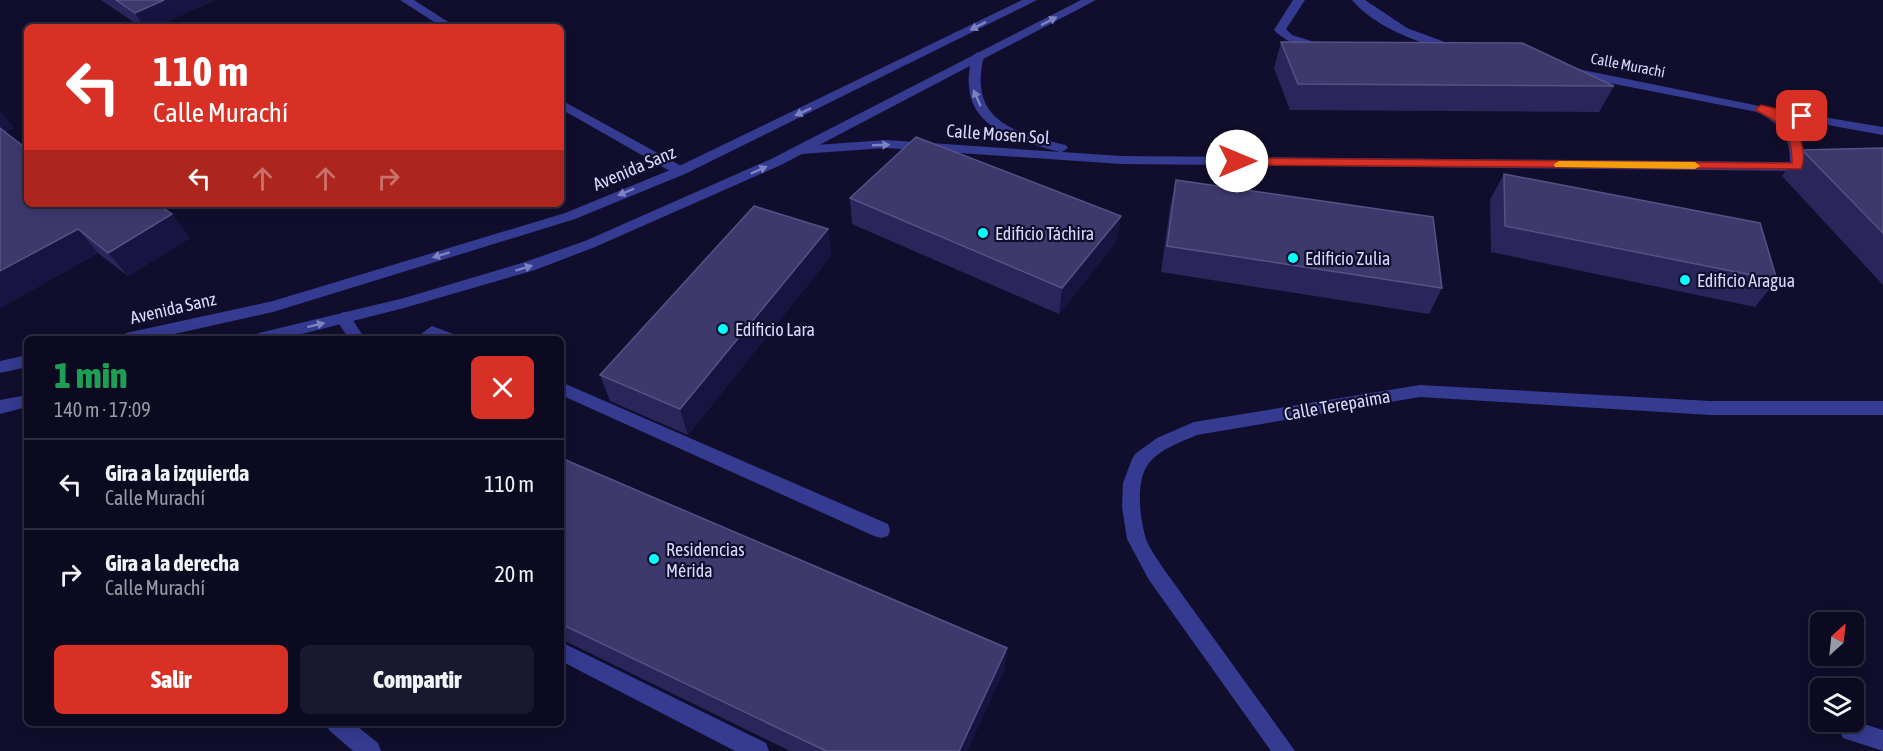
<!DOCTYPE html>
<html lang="es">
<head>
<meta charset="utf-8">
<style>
	body { margin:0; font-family:"Asap Condensed",sans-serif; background:#1a182e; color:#f1f3f6; height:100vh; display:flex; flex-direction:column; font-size:22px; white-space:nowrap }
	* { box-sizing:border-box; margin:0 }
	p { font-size:20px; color:#9a9aa5 }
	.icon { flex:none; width:33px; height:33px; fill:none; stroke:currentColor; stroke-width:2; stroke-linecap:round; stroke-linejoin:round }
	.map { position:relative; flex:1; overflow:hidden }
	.sheet { position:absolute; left:24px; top:336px; width:540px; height:390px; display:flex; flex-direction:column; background:#0c0a21; border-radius:9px; box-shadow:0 3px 15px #0003,0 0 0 2px #2c2b3f }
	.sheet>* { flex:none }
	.guide { position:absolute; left:24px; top:24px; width:540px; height:183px; border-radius:9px; box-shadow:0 3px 15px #0003,0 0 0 2px #2c2b3f; background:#d93025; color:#fff; overflow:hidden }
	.needle { width:39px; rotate:27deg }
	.buttons { position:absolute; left:1810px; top:612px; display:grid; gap:12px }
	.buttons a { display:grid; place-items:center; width:54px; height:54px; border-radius:9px; background:#0c0a21; box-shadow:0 3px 15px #0003,0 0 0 2px #2c2b3f; font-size:30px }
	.pin { position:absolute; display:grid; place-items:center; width:51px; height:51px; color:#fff; margin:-26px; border-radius:12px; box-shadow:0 3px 9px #0006 }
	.me { position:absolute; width:66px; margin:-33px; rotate:90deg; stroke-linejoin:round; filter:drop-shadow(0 0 4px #0008) }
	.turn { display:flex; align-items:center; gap:21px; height:126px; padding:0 30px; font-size:27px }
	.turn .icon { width:78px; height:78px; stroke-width:2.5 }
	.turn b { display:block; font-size:42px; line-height:51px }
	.lanes { display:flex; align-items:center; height:57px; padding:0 30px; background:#0003; justify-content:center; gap:30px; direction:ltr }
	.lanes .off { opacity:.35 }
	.round { display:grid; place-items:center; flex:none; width:63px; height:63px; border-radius:9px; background:#1a182e }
	.overview { display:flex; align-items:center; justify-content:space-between; height:102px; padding:0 30px }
	h1 { font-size:36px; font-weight:800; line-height:45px; color:#1e9e55 }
	.cta { display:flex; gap:12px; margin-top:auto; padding:12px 30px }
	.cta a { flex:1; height:69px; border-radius:9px; background:#d93025; color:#fff; font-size:24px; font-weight:800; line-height:69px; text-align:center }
	.cta a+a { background:#1a182e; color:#f1f3f6 }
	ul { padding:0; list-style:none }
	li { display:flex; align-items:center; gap:18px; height:90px; padding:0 30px; border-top:2px solid #2c2b3f }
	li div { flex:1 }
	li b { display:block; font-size:22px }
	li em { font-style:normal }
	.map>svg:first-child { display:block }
</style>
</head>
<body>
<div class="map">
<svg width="1883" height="751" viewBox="0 0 1883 751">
	<rect width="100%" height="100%" fill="#100e2c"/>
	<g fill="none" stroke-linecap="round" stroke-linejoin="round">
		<g fill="#343b90" fill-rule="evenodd">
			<path d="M400,0H414L456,27H442Z"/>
			<path d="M1293,0H1305L1286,29L1292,35L1327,46V52C1312,54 1284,41 1274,30Z"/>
			<path d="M561,100L685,168L687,171L680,175L675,174L561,109Z"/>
			<path d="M343,312L349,314L365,339H349L335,318Z"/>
			<path d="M432,326L456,335L458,339H414Z"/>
			<path d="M561,382L888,524L890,530L888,536L881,538L874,536L561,395Z"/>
			<path d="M561,642L766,743L769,751H735L561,661Z"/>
		</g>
		<g fill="#343b90" fill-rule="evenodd">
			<path d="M1352,0H1365L1407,28L1461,48L1455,52C1419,43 1377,29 1352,0Z"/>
			<path d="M978,52L984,56C968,121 1013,132 1066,145L1068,148L1062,152L1121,156L1790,162C1790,135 1780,124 1757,112L1564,74V68L1568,67L1769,108L1883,127V135L1784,117L1800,137L1804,162L1816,163L1818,166L1811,170L1797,171L1121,164L886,148L801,154L794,150L801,146L886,140L1060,152C1005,138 955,123 972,56Z"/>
			<path d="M1420,385L1710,401H1883V415H1710L1420,397L1197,435C1181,442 1160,449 1149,463C1135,481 1140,516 1145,536C1148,547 1157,558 1163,568L1295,751H1271L1149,580L1127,539L1122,507L1123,483L1132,459L1135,454L1157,438L1194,422Z"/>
			<path d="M1854,721L1883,730V751L1843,738L1840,731L1843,724Z"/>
			<path d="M326,723H353L378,743L381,751H353L329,730Z"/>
		</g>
		<g fill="#343b90" fill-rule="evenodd">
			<path d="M1022,0H1037L685,174L575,219L273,312L152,339H118L126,333L273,301L565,213L675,168Z"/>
			<path d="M1081,0H1096L781,165L595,247L535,270L404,308L282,339H251L259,333L404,298L525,262L585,241L771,159Z"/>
			<path d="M27,355V367L0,373V361Z"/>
			<path d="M27,395V407L0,414V400Z"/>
		</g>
	</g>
	<g fill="#2a265b">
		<path d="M101,0H215L155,27H141Z"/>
		<path d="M1281,42L1614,86L1599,112L1290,110L1274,68Z"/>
		<path d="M0,111L14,128L5,132L27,204H167L163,208L172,214L190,238L128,276L98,253L0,308Z"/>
		<path d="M1883,148V285L1782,176L1802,150Z"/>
		<path d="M1504,174L1777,280L1755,307L1491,252L1490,200Z"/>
		<path d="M1176,180L1442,288L1429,314L1161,272L1170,207Z"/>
		<path d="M850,198L1121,216L1116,242L1059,314L852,224Z"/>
		<path d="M409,204H425L419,209Z"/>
		<path d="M828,229L831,256L688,435L610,401L600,375Z"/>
		<path d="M561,458L1007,648L1004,670L967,751H790L561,639Z"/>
	</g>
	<g fill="#181441">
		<path d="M164,0H215L155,27H144L135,13Z"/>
		<path d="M0,111L14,128L0,134Z"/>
		<path d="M148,204H167L155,214Z"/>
		<path d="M416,204H425L419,209Z"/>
		<path d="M172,214L190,238L128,276L108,253Z"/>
		<path d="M1121,216L1116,242L1059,314L1062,288Z"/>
		<path d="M78,229L98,253L0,308V271Z"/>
		<path d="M828,229L831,256L688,435L680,409Z"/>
		<path d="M1007,648L1004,670L967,751H959Z"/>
	</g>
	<g fill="#3d396d" stroke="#555284" stroke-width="1.5">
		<path d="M116,0H164L135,13Z"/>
		<path d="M1281,42L1522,43L1614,86L1298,84Z"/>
		<path d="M0,128L27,149V204H157L172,214L108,253L78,229L0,271Z"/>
		<path d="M916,137L1121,216L1062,288L850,198Z"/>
		<path d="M1883,148V233L1802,150Z"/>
		<path d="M1504,174L1760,223L1777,280L1505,226Z"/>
		<path d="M1176,180L1433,217L1442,288L1167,246Z"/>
		<path d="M754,206L828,229L680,409L600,375Z"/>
		<path d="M561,458L1007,648L959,751H826L561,624Z"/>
	</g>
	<defs><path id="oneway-solid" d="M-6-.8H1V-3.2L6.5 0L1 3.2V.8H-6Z" transform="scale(1.5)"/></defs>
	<g fill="#7e82c2">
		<use href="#oneway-solid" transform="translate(1049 21) rotate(-27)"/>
		<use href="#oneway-solid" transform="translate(978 26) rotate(153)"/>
		<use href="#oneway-solid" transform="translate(977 98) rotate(-114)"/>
		<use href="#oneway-solid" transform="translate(803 112) rotate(155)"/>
		<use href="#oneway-solid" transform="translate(881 145) rotate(-2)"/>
		<use href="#oneway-solid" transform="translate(759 170) rotate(-24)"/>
		<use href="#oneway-solid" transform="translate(626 192) rotate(157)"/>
		<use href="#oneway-solid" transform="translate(441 255) rotate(163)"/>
		<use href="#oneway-solid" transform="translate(524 268) rotate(-17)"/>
		<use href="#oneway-solid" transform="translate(316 325) rotate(-14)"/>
	</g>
	<path fill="#d93025" stroke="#8d1f18" stroke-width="1.5" d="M1761,105L1807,116L1802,119L1784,116C1799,127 1808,152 1801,169L1237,165L1232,161L1237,158L1792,163C1792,132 1784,124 1757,111L1756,109Z"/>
	<path fill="#f59e0b" d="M1559,161L1695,162L1700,166L1695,169L1555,167L1554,164Z"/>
	<g fill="#05fffd" stroke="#100e2c" stroke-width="2">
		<circle cx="983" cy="233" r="6"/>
		<circle cx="1293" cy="258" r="6"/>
		<circle cx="1685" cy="280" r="6"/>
		<circle cx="723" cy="329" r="6"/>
		<circle cx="654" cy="559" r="6"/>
	</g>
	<g text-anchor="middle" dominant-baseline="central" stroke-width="4.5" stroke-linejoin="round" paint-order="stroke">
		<g font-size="15" fill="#d9d9ff" stroke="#100e2c">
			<text transform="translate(1628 65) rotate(11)">Calle Murachí</text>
		</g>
		<g font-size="18" fill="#d9d9ff" stroke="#100e2c">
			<text transform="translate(998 134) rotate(4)">Calle Mosen Sol</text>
			<text transform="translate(634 168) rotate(-23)">Avenida Sanz</text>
			<text transform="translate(173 308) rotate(-13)">Avenida Sanz</text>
			<text transform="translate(1337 405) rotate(-10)">Calle Terepaima</text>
		</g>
		<g font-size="18" fill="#d9d9ff" stroke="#100e2c" text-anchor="start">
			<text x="995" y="233">Edificio Táchira</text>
			<text x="1305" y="258">Edificio Zulia</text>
			<text x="1697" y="280">Edificio Aragua</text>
			<text x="735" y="329">Edificio Lara</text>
			<text x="666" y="549">Residencias<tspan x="666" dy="21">Mérida</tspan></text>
		</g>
	</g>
</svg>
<div class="buttons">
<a><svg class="needle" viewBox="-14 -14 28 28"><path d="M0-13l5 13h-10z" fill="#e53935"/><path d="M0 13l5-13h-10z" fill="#9a9aa5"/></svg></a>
<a><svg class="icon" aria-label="layers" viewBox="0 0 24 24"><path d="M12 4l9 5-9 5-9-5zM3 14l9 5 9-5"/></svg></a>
</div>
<div class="pin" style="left:1802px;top:116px;background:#d93025"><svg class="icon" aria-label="arrive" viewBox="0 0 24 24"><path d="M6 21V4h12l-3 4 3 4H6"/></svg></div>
<svg class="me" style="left:1237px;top:161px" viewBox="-20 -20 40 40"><circle r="19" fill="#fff"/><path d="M0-13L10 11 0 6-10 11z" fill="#d93025"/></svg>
<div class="guide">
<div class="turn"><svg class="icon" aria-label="left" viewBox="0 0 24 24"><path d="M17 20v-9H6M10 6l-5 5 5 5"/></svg><div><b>110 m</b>Calle Murachí</div></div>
<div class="lanes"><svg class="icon" aria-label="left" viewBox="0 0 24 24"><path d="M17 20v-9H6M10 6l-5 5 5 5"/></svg><svg class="icon off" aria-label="ahead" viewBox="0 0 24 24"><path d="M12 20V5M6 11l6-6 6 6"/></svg><svg class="icon off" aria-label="ahead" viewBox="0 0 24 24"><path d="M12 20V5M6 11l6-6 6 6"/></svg><svg class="icon off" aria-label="right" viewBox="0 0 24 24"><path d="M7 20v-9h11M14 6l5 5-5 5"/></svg></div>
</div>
<section class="sheet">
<div class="overview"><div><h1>1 min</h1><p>140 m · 17:09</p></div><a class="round" style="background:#d93025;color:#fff"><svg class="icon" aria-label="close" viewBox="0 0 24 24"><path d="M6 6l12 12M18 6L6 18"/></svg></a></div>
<ul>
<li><svg class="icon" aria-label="left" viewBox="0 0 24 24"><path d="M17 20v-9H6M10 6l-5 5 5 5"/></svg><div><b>Gira a la izquierda</b><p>Calle Murachí</p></div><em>110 m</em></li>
<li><svg class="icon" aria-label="right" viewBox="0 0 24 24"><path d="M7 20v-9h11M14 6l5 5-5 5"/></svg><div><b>Gira a la derecha</b><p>Calle Murachí</p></div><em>20 m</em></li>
</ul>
<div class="cta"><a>Salir</a><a>Compartir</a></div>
</section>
</div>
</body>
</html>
